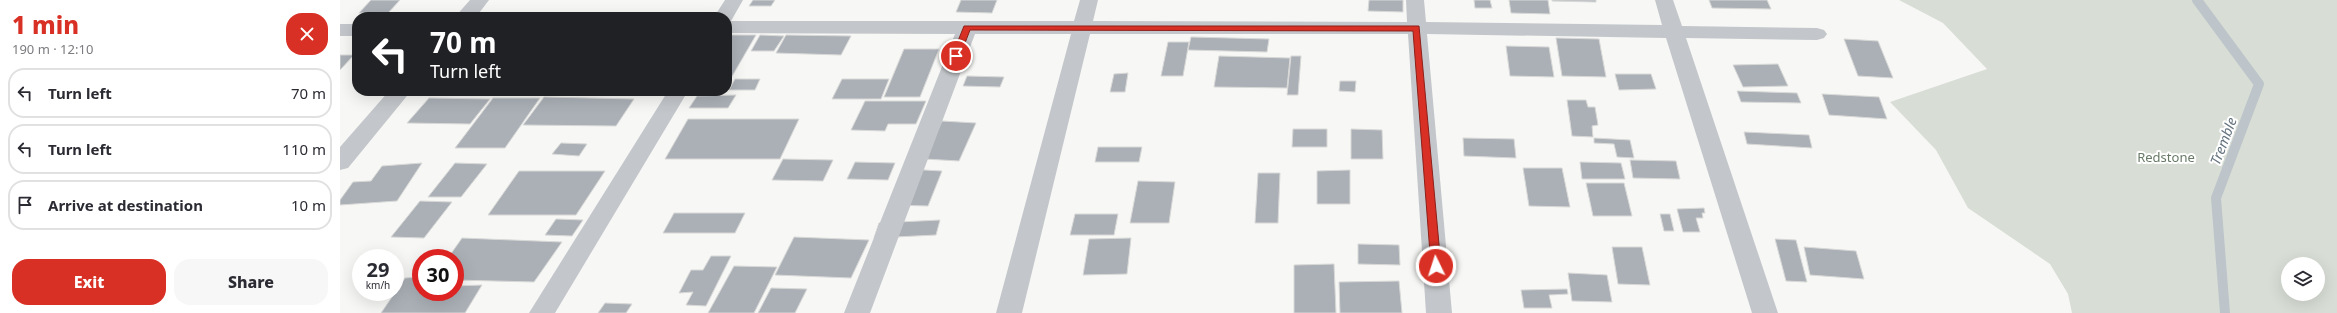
<!DOCTYPE html>
<html lang="en">
<head>
<meta charset="utf-8">
<style>
	body { margin:0; font-family:"Noto Sans",sans-serif; background:#f7f7f7; color:#2b2b33; height:100vh; display:flex; flex-direction:column; font-size:15px; white-space:nowrap }
	* { box-sizing:border-box; margin:0 }
	p { font-size:13px; color:#7c7c81 }
	.icon { flex:none; width:22px; height:22px; fill:none; stroke:currentColor; stroke-width:2; stroke-linecap:round; stroke-linejoin:round }
	.map { position:relative; flex:1; overflow:hidden }
	.panel { display:flex; flex-direction:column; background:#fff; width:340px }
	.panel>* { flex:none }
	.banner { position:absolute; left:12px; top:12px; width:380px; height:84px; border-radius:16px; box-shadow:0 4px 16px #0002; background:#202124; color:#fff; overflow:hidden }
	.buttons { position:absolute; left:1941px; top:257px; display:grid; gap:8px }
	.buttons a { display:grid; place-items:center; width:44px; height:44px; border-radius:50%; background:#fff; box-shadow:0 4px 16px #0002; font-size:20px }
	.speed { position:absolute; left:12px; top:249px; display:flex; gap:8px; font-size:20px; font-weight:700; text-align:center }
	.speed>* { display:grid; place-content:center; width:52px; height:52px; border-radius:50%; background:#fff; box-shadow:0 4px 16px #0002; line-height:1 }
	.speed small { font-size:10px; font-weight:400 }
	.speed .limit { border:6px solid #d22; background:#fff; color:#111 }
	.pin { position:absolute; display:grid; place-items:center; width:34px; height:34px; color:#fff; margin:-17px; border:2px solid #fff; border-radius:50%; box-shadow:0 1px 4px #0007 }
	.me { position:absolute; width:44px; margin:-22px; rotate:356deg; stroke-linejoin:round; filter:drop-shadow(0 0 3px #0008) }
	.turn { display:flex; align-items:center; gap:14px; height:84px; padding:0 12px; font-size:18px }
	.turn .icon { width:52px; height:52px; stroke-width:2.5 }
	.turn b { display:block; font-size:28px; line-height:34px }
	.round { display:grid; place-items:center; flex:none; width:42px; height:42px; border-radius:16px; background:#f7f7f7 }
	.summary { display:flex; align-items:center; justify-content:space-between; height:68px; padding:0 12px }
	h1 { font-size:24px; font-weight:800; line-height:30px; color:#d93025 }
	.primary-button { display:flex; gap:8px; margin-top:auto; padding:8px 12px }
	.primary-button a { flex:1; height:46px; border-radius:16px; background:#d93025; color:#fff; font-size:16px; font-weight:800; line-height:46px; text-align:center }
	.primary-button a+a { background:#f7f7f7; color:#2b2b33 }
	ul { padding:0; list-style:none }
	li { display:flex; align-items:center; gap:12px; height:50px; margin:0 8px 6px; padding:0 4px; border:2px solid #e1e1e2; border-radius:16px }
	li div { flex:1 }
	li b { display:block; font-size:15px }
	li em { font-style:normal }
	main { display:flex; flex:1; min-height:0 }
	.map>svg:first-child { display:block }
</style>
</head>
<body>
<main>
<section class="panel">
<div class="summary"><div><h1>1 min</h1><p>190 m · 12:10</p></div><a class="round" style="background:#d93025;color:#fff"><svg class="icon" aria-label="close" viewBox="0 0 24 24"><path d="M6 6l12 12M18 6L6 18"/></svg></a></div>
<ul>
<li><svg class="icon" aria-label="left" viewBox="0 0 24 24"><path d="M17 20v-9H6M10 6l-5 5 5 5"/></svg><div><b>Turn left</b></div><em>70 m</em></li>
<li><svg class="icon" aria-label="left" viewBox="0 0 24 24"><path d="M17 20v-9H6M10 6l-5 5 5 5"/></svg><div><b>Turn left</b></div><em>110 m</em></li>
<li><svg class="icon" aria-label="arrive" viewBox="0 0 24 24"><path d="M6 21V4h12l-3 4 3 4H6"/></svg><div><b>Arrive at destination</b></div><em>10 m</em></li>
</ul>
<div class="primary-button"><a>Exit</a><a>Share</a></div>
</section>
<div class="map">
<svg width="1997" height="313" viewBox="0 0 1997 313">
	<rect width="100%" height="100%" fill="#f7f7f5"/>
	<path fill="#d8ded6" fill-rule="evenodd" d="M1559,0H1997V313H1732L1728,294L1710,264L1628,208L1596,150L1550,102L1647,69L1603,23ZM1948,264H1978V294H1948Z"/>
	<g fill="none" stroke-linecap="round" stroke-linejoin="round">
		<path stroke="#bdc5ca" stroke-width="10" d="M1857,0L1919,84L1876,198L1885,313"/>
	</g>
	<g fill="#abb0b7" stroke="#d8d9d7">
		<path d="M31,0H60L48,13H19Z"/>
		<path d="M413,0H435L431,6H409Z"/>
		<path d="M621,0H657L652,13L616,12Z"/>
		<path d="M1029,0H1063V12L1028,11Z"/>
		<path d="M1134,0H1150L1152,8H1135Z"/>
		<path d="M1169,0H1208L1210,14L1171,13Z"/>
		<path d="M1212,0H1256V2L1212,1Z"/>
		<path d="M1369,0H1427L1431,9L1372,8Z"/>
		<path d="M388,35H416L387,85V37Z"/>
		<path d="M420,35L444,36L434,51H411Z"/>
		<path d="M446,35L511,36L501,55L436,53Z"/>
		<path d="M851,37L929,39L927,52L848,50Z"/>
		<path d="M1216,38L1259,39L1266,77L1222,76Z"/>
		<path d="M1504,39L1538,41L1553,78L1518,76Z"/>
		<path d="M828,42H849L843,76H821Z"/>
		<path d="M1166,46L1209,47L1214,77L1170,76Z"/>
		<path d="M564,49H599L580,97H544Z"/>
		<path d="M0,55H14L0,70Z"/>
		<path d="M879,56L950,58L947,88L874,87Z"/>
		<path d="M951,56H961L958,95H947Z"/>
		<path d="M1438,64L1448,86L1403,87L1393,65Z"/>
		<path d="M788,73L785,92H770L774,74Z"/>
		<path d="M1275,74H1311L1316,89L1279,90Z"/>
		<path d="M627,76L664,77L660,87L623,86Z"/>
		<path d="M395,79H420L415,90H389Z"/>
		<path d="M502,79H549L541,99H492Z"/>
		<path d="M1000,81H1016L1015,92L999,91Z"/>
		<path d="M355,91H384L354,93Z"/>
		<path d="M1397,91L1457,93L1461,103L1401,102Z"/>
		<path d="M1482,94L1539,97L1547,119L1489,115Z"/>
		<path d="M396,95L388,108H349L357,96Z"/>
		<path d="M204,97L294,99L276,126L183,125Z"/>
		<path d="M89,98L150,99L130,124L67,123Z"/>
		<path d="M153,98H200L165,148H115Z"/>
		<path d="M1227,100H1246L1248,107H1255L1258,125L1252,126L1253,137L1232,136Z"/>
		<path d="M525,101H586L576,124H548L545,131L511,130Z"/>
		<path d="M348,119H459L440,159H325Z"/>
		<path d="M602,121L636,123L619,161L585,159Z"/>
		<path d="M953,129H987V147H952Z"/>
		<path d="M1011,129L1042,130L1043,159H1011Z"/>
		<path d="M1404,132L1469,135L1472,148L1407,144Z"/>
		<path d="M1123,138L1174,139L1176,158L1124,156Z"/>
		<path d="M1254,138L1290,140L1294,158L1277,157L1274,144L1254,143Z"/>
		<path d="M221,143L247,144L239,156L212,154Z"/>
		<path d="M758,147H802L799,162H755Z"/>
		<path d="M443,159L493,160L483,181L432,180Z"/>
		<path d="M1290,160L1336,161L1340,179L1293,178Z"/>
		<path d="M515,162L555,163L548,180L507,179Z"/>
		<path d="M1240,162L1281,163L1285,179H1242Z"/>
		<path d="M82,163L57,201L0,205V200L13,182L31,181L42,166Z"/>
		<path d="M115,163L147,164L121,197H88Z"/>
		<path d="M1183,168H1222L1230,207L1189,206Z"/>
		<path d="M567,169L602,171L588,206L551,205Z"/>
		<path d="M1010,170V204H977V171Z"/>
		<path d="M179,171H265L236,215H148Z"/>
		<path d="M918,173H940L938,223H915Z"/>
		<path d="M798,181L835,182L829,223H790Z"/>
		<path d="M1246,183H1284L1292,216H1253Z"/>
		<path d="M80,201L112,202L84,238L51,237Z"/>
		<path d="M1364,208L1365,213H1362L1363,218H1356L1360,232H1343L1337,209Z"/>
		<path d="M334,213H405L395,233H323Z"/>
		<path d="M735,214H778L774,235H730Z"/>
		<path d="M1320,214H1330L1334,231H1324Z"/>
		<path d="M216,219L243,220L232,236L205,235Z"/>
		<path d="M600,220L596,235L534,238L539,223Z"/>
		<path d="M454,237L529,240L511,278L435,275Z"/>
		<path d="M122,238L222,242L194,282L115,280V258H108Z"/>
		<path d="M791,238L787,274L743,275L749,239Z"/>
		<path d="M1435,239L1456,240L1467,282L1446,281Z"/>
		<path d="M1018,244L1059,245L1060,265L1018,264Z"/>
		<path d="M1272,247H1302L1310,285L1278,284Z"/>
		<path d="M1464,247L1516,251L1524,279L1470,275Z"/>
		<path d="M371,256H391L366,306L346,305L353,292L339,293L351,270H363Z"/>
		<path d="M994,264L996,313H954V265Z"/>
		<path d="M394,266L437,267L414,313H368Z"/>
		<path d="M1228,273L1267,275L1272,302L1232,301Z"/>
		<path d="M81,277V292H115V286L142,285L125,313H41L65,278Z"/>
		<path d="M1059,281L1062,313H1000L999,282Z"/>
		<path d="M431,288L467,289L455,313H418Z"/>
		<path d="M1227,289L1228,294L1209,295L1212,308H1184L1181,290Z"/>
		<path d="M265,303L292,304L286,313H258Z"/>
	</g>
	<g fill="none" stroke-linecap="round" stroke-linejoin="round">
		<g fill="#c3c6ca" fill-rule="evenodd">
			<path d="M130,0H149L136,17H115Z"/>
			<path d="M385,0H403L391,21H734L740,0H758L753,21L1067,22L1066,0H1084L1086,22L1322,25L1315,0H1333L1342,26L1477,28L1484,30L1487,34L1484,38L1477,40L1346,38L1438,313H1412L1326,38L1087,34L1112,313H1086L1068,34H750L682,313H656L731,34H635L530,313H504L615,34L387,33V17H374Z"/>
			<rect x="0" y="24" width="17" height="12"/>
			<path d="M49,91H71L8,168L0,170V147Z"/>
			<path d="M328,91H348L215,313H189Z"/>
		</g>
	</g>
	<path fill="#d93025" stroke="#8d1f18" d="M624,26H1079L1101,266L1096,269L1091,266L1073,31L630,30L620,56L613,58L612,56Z"/>
	<g text-anchor="middle" dominant-baseline="central" stroke-width="4" stroke-linejoin="round" paint-order="stroke">
		<g font-size="13" fill="#687a67" stroke="#fff">
			<text x="1826" y="157">Redstone</text>
		</g>
		<g font-size="14" font-style="italic" fill="#65747f" stroke="#fff">
			<text transform="translate(1883 141) rotate(-69)">Tremble</text>
		</g>
	</g>
</svg>
<div class="buttons">
<a><svg class="icon" aria-label="layers" viewBox="0 0 24 24"><path d="M12 4l9 5-9 5-9-5zM3 14l9 5 9-5"/></svg></a>
</div>
<div class="speed"><div>29<small>km/h</small></div><div class="limit">30</div></div>
<div class="pin" style="left:616px;top:56px;background:#d93025"><svg class="icon" aria-label="arrive" viewBox="0 0 24 24"><path d="M6 21V4h12l-3 4 3 4H6"/></svg></div>
<svg class="me" style="left:1096px;top:266px" viewBox="-20 -20 40 40"><circle r="17" fill="#d93025" stroke="#fff" stroke-width="3"/><path d="M0-11L8 9 0 5-8 9z" fill="#fff"/></svg>
<div class="banner">
<div class="turn"><svg class="icon" aria-label="left" viewBox="0 0 24 24"><path d="M17 20v-9H6M10 6l-5 5 5 5"/></svg><div><b>70 m</b>Turn left</div></div>
</div>
</div>
</main>
</body>
</html>
